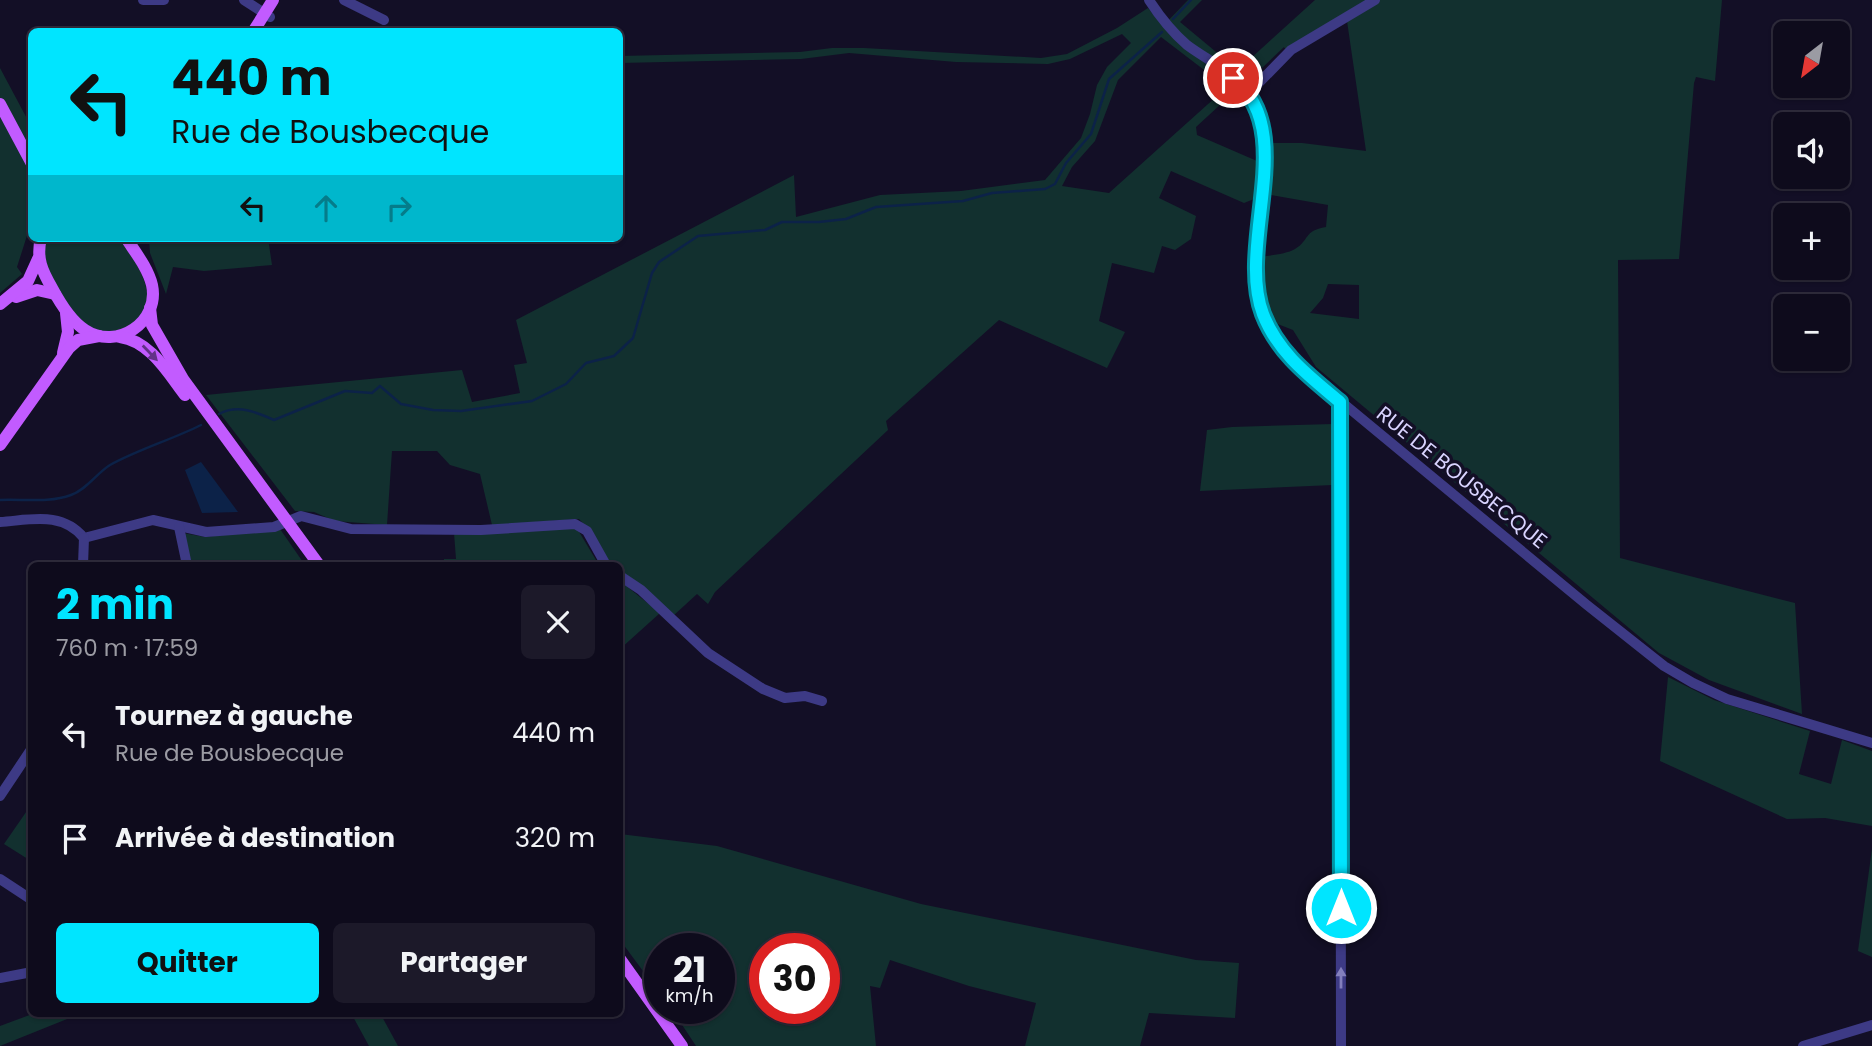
<!DOCTYPE html>
<html lang="fr">
<head>
<meta charset="utf-8">
<style>
	body { margin:0; font-family:Poppins,sans-serif; background:#1c1929; color:#f1f3f6; height:100vh; display:flex; flex-direction:column; font-size:26px; white-space:nowrap }
	* { box-sizing:border-box; margin:0 }
	p { font-size:23px; color:#9b9ba3 }
	.icon { flex:none; width:38px; height:38px; fill:none; stroke:currentColor; stroke-width:2; stroke-linecap:round; stroke-linejoin:round }
	.map { position:relative; flex:1; overflow:hidden }
	.side { position:absolute; left:28px; top:562px; width:595px; height:455px; display:flex; flex-direction:column; background:#0e0b1c; border-radius:10px; box-shadow:0 2px 5px #0004,0 0 0 2px #2e2b3b }
	.side>* { flex:none }
	.hud { position:absolute; left:28px; top:28px; width:595px; height:214px; border-radius:10px; box-shadow:0 2px 5px #0004,0 0 0 2px #2e2b3b; background:#00e5ff; color:#111; overflow:hidden }
	.needle { width:46px; rotate:211deg }
	.tools { position:absolute; left:1773px; top:21px; display:grid; gap:14px }
	.tools a { display:grid; place-items:center; width:77px; height:77px; border-radius:10px; background:#0e0b1c; box-shadow:0 2px 5px #0004,0 0 0 2px #2e2b3b; font-size:35px }
	.speed { position:absolute; left:644px; top:933px; display:flex; gap:14px; font-size:35px; font-weight:700; text-align:center }
	.speed>* { display:grid; place-content:center; width:91px; height:91px; border-radius:50%; background:#0e0b1c; box-shadow:0 2px 5px #0004,0 0 0 2px #2e2b3b; line-height:1 }
	.speed small { font-size:18px; font-weight:400 }
	.speed .limit { border:10px solid #d22; background:#fff; color:#111 }
	.pin { position:absolute; display:grid; place-items:center; width:60px; height:60px; color:#fff; margin:-30px; border:4px solid #fff; border-radius:50%; box-shadow:0 2px 7px #0007 }
	.me { position:absolute; width:77px; margin:-38px; rotate:0deg; stroke-linejoin:round; filter:drop-shadow(0 0 5px #0008) }
	.turn { display:flex; align-items:center; gap:24px; height:147px; padding:0 28px; font-size:32px }
	.turn .icon { width:91px; height:91px; stroke-width:2.5 }
	.turn b { display:block; font-size:49px; line-height:60px }
	.lanes { display:flex; align-items:center; height:66px; padding:0 28px; background:#0003; justify-content:center; gap:35px; direction:ltr }
	.lanes .off { opacity:.35 }
	.round { display:grid; place-items:center; flex:none; width:74px; height:74px; border-radius:10px; background:#1c1929 }
	.summary { display:flex; align-items:center; justify-content:space-between; height:119px; padding:0 28px }
	h1 { font-size:42px; font-weight:700; line-height:52px; color:#00e5ff }
	.action { display:flex; gap:14px; margin-top:auto; padding:14px 28px }
	.action a { flex:1; height:80px; border-radius:10px; background:#00e5ff; color:#111; font-size:28px; font-weight:700; line-height:80px; text-align:center }
	.action a+a { background:#1c1929; color:#f1f3f6 }
	ul { padding:0; list-style:none }
	li { display:flex; align-items:center; gap:21px; height:105px; padding:0 28px }
	li div { flex:1 }
	li b { display:block; font-size:26px }
	li em { font-style:normal }
	.map>svg:first-child { display:block }
</style>
</head>
<body>
<div class="map">
<svg width="1872" height="1046" viewBox="0 0 1872 1046">
	<rect width="100%" height="100%" fill="#130f26"/>
	<g fill="#12302f" fill-rule="evenodd">
		<path d="M1188,0H1202L1180,22L1227,61L1212,76L1161,37L1118,80L1095,141L1072,167L1062,186L1109,193L1227,87L1233,93L1196,127L1197,135L1257,161L1260,165L1254,199L1244,203L1171,171L1159,198L1196,216L1191,239L1175,250L1162,246L1154,273L1112,263L1099,321L1125,332L1107,368L999,320L886,421L888,430L715,592L708,604L697,594L673,616L620,572V565H612C599,551 593,532 579,519L492,525L480,474L450,465L437,451H392L387,525L335,521L314,512L295,511L206,395L462,370L472,402L520,393L514,365L527,363L516,320L794,175L796,217L880,195L961,191L1045,180L1081,138L1090,114L1097,85L1107,67L1131,43L1122,34L1070,59L1048,64L956,62L849,53L801,59L620,63V56L800,52L832,48H864L1041,58L1067,54L1117,28L1148,8L1163,26Z"/>
		<path d="M1315,0H1722L1715,81L1696,77L1694,83L1679,259L1618,260L1620,558L1795,603L1802,714L1709,680L1659,653L1316,367L1293,330L1275,323L1263,288L1259,263L1262,257C1271,255 1287,254 1295,249C1310,240 1303,231 1326,227L1328,205L1271,195L1273,143H1302L1366,151L1347,21L1286,50L1284,47L1262,68L1251,58ZM1328,284L1359,285V319L1310,313L1323,298Z"/>
		<path d="M0,68L32,128L31,223L17,267L22,274L0,293Z"/>
		<path d="M46,238H120C136,263 168,305 128,326C118,331 105,335 92,329C80,324 48,277 45,265C44,257 44,246 46,238Z"/>
		<path d="M149,238H268L272,265L204,271L173,267L166,294L150,253Z"/>
		<path d="M1333,424V485L1200,491L1207,430L1232,427Z"/>
		<path d="M566,527L578,530L599,565H444V559H456L454,533Z"/>
		<path d="M280,529L305,565H191L183,533L205,537Z"/>
		<path d="M620,581L660,613L620,649Z"/>
		<path d="M1668,677L1714,700L1810,731L1799,774L1831,784L1842,740L1872,751V826L1825,818L1787,819L1660,761Z"/>
		<path d="M31,805V861L4,844Z"/>
		<path d="M620,834L717,846L921,904L1196,960L1239,963L1235,1018L1149,1013L1140,1046H1025L1036,1003L969,986L890,960L880,988L870,986L876,1046H696L671,1008H719V948H660V994L620,940ZM765,948H824V1008H765Z"/>
		<path d="M1872,849V957L1858,951Z"/>
		<path d="M35,1013H82L0,1046V1026Z"/>
		<path d="M351,1013H380L398,1046H369Z"/>
	</g>
	<path fill="#0c2248" d="M201,462L238,512L202,513L185,470Z"/>
	<g fill="none" stroke-linecap="round" stroke-linejoin="round">
		<g stroke="#0c2248" stroke-width="2.5">
			<path d="M1173,19L1191,0"/>
			<path d="M219,414C238,404 256,412 274,420L345,391L372,393L380,386L401,404L433,410L461,411L532,401L566,384L586,363L614,356L633,338L652,273L659,262L698,236L765,230L782,222H819L846,219L876,207L963,201L992,193L1045,189L1055,184L1066,163L1091,134L1109,79L1162,32"/>
			<path d="M0,500C23,499 50,503 71,495C86,490 97,473 110,465C139,449 171,440 201,425"/>
		</g>
		<g stroke="#3d3a85" stroke-width="10">
			<path d="M143,0H164"/>
			<path d="M244,0L270,17"/>
			<path d="M344,0L384,20"/>
			<path d="M1149,0C1160,17 1172,32 1187,45C1211,63 1247,78 1257,109C1288,200 1215,275 1292,361L1587,605L1664,666L1693,683L1727,699L1872,743"/>
			<path d="M1249,93L1291,50L1375,0"/>
			<path d="M1340,402L1341,1046"/>
			<path d="M0,522C31,520 62,511 84,538L153,520L206,532L274,527L301,516L351,529L481,530L575,524L587,531L606,565"/>
			<path d="M179,527L187,565"/>
			<path d="M83,565L84,538"/>
			<path d="M620,576L641,590L708,653L763,689L785,698L805,696L822,701"/>
			<path d="M0,796L32,748"/>
			<path d="M0,879L32,900"/>
			<path d="M0,978L32,972"/>
			<path d="M1803,1046L1872,1025"/>
		</g>
		<g stroke="#c25bff" stroke-width="12">
			<path d="M253,32L273,0"/>
			<path d="M0,104L32,164"/>
			<path d="M41,238C36,258 42,271 52,288C60,303 71,321 85,330C117,351 160,322 152,285C148,268 135,252 126,238"/>
			<path d="M16,297L37,290L55,294"/>
			<path d="M0,304L28,281L38,259"/>
			<path d="M150,308L152,325L183,379L319,565"/>
			<path d="M120,337C150,341 168,373 185,395"/>
			<path d="M63,353L68,332L66,313"/>
			<path d="M0,445L69,348L78,340L99,336"/>
			<path d="M620,959L682,1046"/>
		</g>
	</g>
	<defs><path id="oneway-solid" d="M-6-.8H1V-3.2L6.5 0L1 3.2V.8H-6Z" transform="scale(1.75)"/></defs>
	<use fill="#623188" href="#oneway-solid" transform="translate(150 353) rotate(46)"/>
	<use fill="#837fbc" href="#oneway-solid" transform="translate(1341 978) rotate(-90)"/>
	<g fill="none" stroke-linecap="round" stroke-linejoin="round">
		<defs>
			<path id="route" d="M1233,78C1300,131 1236,243 1263,314C1278,353 1309,376 1340,402L1341,908"/>
		</defs>
		<use href="#route" stroke="#0095a6" stroke-width="18"/>
		<use href="#route" stroke="#00e5ff" stroke-width="12"/>
	</g>
	<g text-anchor="middle" dominant-baseline="central" stroke-width="7" stroke-linejoin="round" paint-order="stroke">
		<g font-size="21" fill="#d9d4ff" stroke="#130f26">
			<text transform="translate(1462 477) rotate(39)">RUE DE BOUSBECQUE</text>
		</g>
	</g>
</svg>
<div class="tools">
<a><svg class="needle" viewBox="-14 -14 28 28"><path d="M0-13l5 13h-10z" fill="#e53935"/><path d="M0 13l5-13h-10z" fill="#9b9ba3"/></svg></a>
<a><svg class="icon" aria-label="sound" viewBox="0 0 24 24"><path d="M4 9h4l5-4v14l-5-4H4zM17 9q2 3 0 6"/></svg></a>
<a>+</a>
<a>−</a>
</div>
<div class="speed"><div>21<small>km/h</small></div><div class="limit">30</div></div>
<div class="pin" style="left:1233px;top:78px;background:#d93025"><svg class="icon" aria-label="arrive" viewBox="0 0 24 24"><path d="M6 21V4h12l-3 4 3 4H6"/></svg></div>
<svg class="me" style="left:1341px;top:908px" viewBox="-20 -20 40 40"><circle r="17" fill="#00e5ff" stroke="#fff" stroke-width="3"/><path d="M0-11L8 9 0 5-8 9z" fill="#fff"/></svg>
<div class="hud">
<div class="turn"><svg class="icon" aria-label="left" viewBox="0 0 24 24"><path d="M17 20v-9H6M10 6l-5 5 5 5"/></svg><div><b>440 m</b>Rue de Bousbecque</div></div>
<div class="lanes"><svg class="icon" aria-label="left" viewBox="0 0 24 24"><path d="M17 20v-9H6M10 6l-5 5 5 5"/></svg><svg class="icon off" aria-label="ahead" viewBox="0 0 24 24"><path d="M12 20V5M6 11l6-6 6 6"/></svg><svg class="icon off" aria-label="right" viewBox="0 0 24 24"><path d="M7 20v-9h11M14 6l5 5-5 5"/></svg></div>
</div>
<section class="side">
<div class="summary"><div><h1>2 min</h1><p>760 m · 17:59</p></div><a class="round"><svg class="icon" aria-label="close" viewBox="0 0 24 24"><path d="M6 6l12 12M18 6L6 18"/></svg></a></div>
<ul>
<li><svg class="icon" aria-label="left" viewBox="0 0 24 24"><path d="M17 20v-9H6M10 6l-5 5 5 5"/></svg><div><b>Tournez à gauche</b><p>Rue de Bousbecque</p></div><em>440 m</em></li>
<li><svg class="icon" aria-label="arrive" viewBox="0 0 24 24"><path d="M6 21V4h12l-3 4 3 4H6"/></svg><div><b>Arrivée à destination</b></div><em>320 m</em></li>
</ul>
<div class="action"><a>Quitter</a><a>Partager</a></div>
</section>
</div>
</body>
</html>
